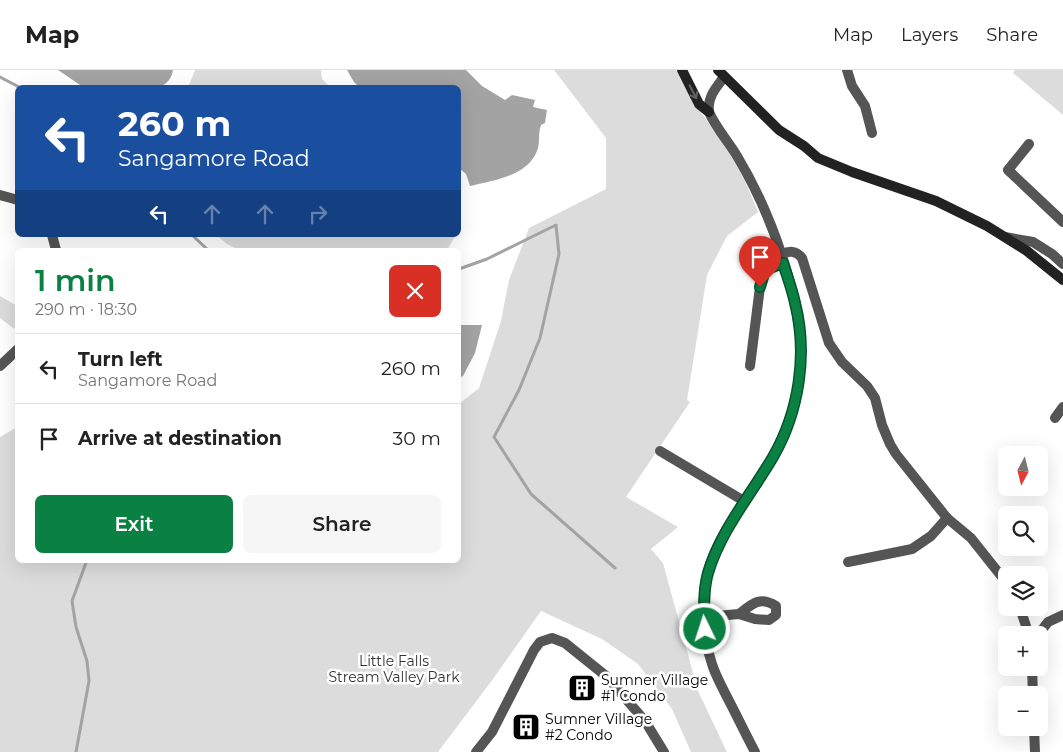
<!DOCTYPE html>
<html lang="en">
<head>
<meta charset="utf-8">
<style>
	body { margin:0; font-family:Montserrat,sans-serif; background:#f6f6f6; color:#222; height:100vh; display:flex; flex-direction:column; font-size:19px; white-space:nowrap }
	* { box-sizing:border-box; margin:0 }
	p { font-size:16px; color:#767676 }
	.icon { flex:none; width:28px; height:28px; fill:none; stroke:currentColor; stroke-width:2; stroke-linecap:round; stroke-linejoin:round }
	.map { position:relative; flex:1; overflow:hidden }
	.side { position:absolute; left:15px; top:178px; width:446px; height:315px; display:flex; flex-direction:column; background:#fff; border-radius:8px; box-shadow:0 5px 20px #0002 }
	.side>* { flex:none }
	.guide { position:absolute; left:15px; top:15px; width:446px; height:152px; border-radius:8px; box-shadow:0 5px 20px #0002; background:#1a4fa0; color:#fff; overflow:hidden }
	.needle { width:32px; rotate:187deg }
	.fabs { position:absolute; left:998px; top:376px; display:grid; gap:10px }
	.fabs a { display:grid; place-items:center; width:50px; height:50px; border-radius:8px; background:#fff; box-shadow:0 5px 20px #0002; font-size:25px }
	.pin { position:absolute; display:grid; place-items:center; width:42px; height:42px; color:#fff; margin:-51px -21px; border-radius:50% 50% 50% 0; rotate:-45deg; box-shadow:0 0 5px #0007 }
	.pin .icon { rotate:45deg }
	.me { position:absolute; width:55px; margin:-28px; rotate:356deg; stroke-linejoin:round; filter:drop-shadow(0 0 4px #0008) }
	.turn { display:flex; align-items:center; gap:18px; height:105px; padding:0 20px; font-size:22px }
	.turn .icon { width:65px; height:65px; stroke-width:2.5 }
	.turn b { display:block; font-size:35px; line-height:42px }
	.lanes { display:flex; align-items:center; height:48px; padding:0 20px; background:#0003; justify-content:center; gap:25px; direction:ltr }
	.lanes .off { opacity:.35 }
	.round { display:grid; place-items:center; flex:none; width:52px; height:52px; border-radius:8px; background:#f6f6f6 }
	.headline { display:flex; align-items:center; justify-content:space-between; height:85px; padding:0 20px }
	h1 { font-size:30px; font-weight:600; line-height:38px; color:#0b8043 }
	.action { display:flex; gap:10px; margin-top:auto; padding:10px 20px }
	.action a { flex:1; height:58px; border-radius:8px; background:#0b8043; color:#fff; font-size:20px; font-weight:600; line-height:58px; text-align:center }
	.action a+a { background:#f6f6f6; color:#222 }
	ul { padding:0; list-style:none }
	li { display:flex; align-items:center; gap:15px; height:70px; padding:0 20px; border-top:1px solid #e0e0e0 }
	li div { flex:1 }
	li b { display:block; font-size:19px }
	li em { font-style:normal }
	header { display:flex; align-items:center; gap:30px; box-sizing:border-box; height:70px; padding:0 25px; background:#fff; border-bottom:1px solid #e0e0e0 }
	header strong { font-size:24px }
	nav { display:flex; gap:28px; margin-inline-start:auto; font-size:18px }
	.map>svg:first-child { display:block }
</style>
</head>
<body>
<header>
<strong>Map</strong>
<nav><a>Map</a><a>Layers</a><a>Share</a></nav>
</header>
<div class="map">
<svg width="1063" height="682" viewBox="0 0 1063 682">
	<rect width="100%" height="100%" fill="#fff"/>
	<g fill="#dcdcdc">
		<path d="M195,0H321L322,9L330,17H186L189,15Z"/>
		<path d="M554,0H676C690,30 711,55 729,83C741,101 750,122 758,142L727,166L707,205L687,330L690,332L626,427L678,457L651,479L663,493L698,621L727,682H691L672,639L638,594L602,569L541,541L493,609L438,682H0V367L17,357L18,490H459V334L479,318L501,251L509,210L529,158L606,119V68Z"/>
		<path d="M1015,0H1063V45L1013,3Z"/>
		<path d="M216,165H456L447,180H239L227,174Z"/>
		<path d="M0,226L17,236V254L14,259L0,248Z"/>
	</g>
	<g fill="#a3a3a3">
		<path d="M58,0H173C172,8 167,14 159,17H83Z"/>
		<path d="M347,0H466L482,16L505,30L512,25L535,30L533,37L547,40L545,53L541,55C538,63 540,71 538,78C530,106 494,110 470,116L466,104L459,98V18L359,17L354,12Z"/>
		<path d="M459,255H482L475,283L463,306L459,308Z"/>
	</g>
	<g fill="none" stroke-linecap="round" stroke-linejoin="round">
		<g stroke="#a3a3a3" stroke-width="3">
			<path d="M0,7L21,18"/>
			<path d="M192,165L208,180"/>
			<path d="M459,199L487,189L556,155L559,184L540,268L519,320L494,367L531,424L615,498"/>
			<path d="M76,682L89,611L87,591L76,557L72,531L87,490"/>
		</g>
		<g stroke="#555" stroke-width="10">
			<path d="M847,0L852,16L865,36L872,63"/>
			<path d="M1029,74L1008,100L1063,152"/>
			<path d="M0,125L18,130"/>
			<path d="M52,165L56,180"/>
			<path d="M1005,167L1033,172L1052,184L1063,194"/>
			<path d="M781,184C789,181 796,180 802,188L829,273L842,292L867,316L875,328L882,355L890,374L896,384L947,448L971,468L1006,512"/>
			<path d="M0,296L18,279"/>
			<path d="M750,296L760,217L765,200L783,193"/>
			<path d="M1055,348L1063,337"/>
			<path d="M660,381L744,431"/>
			<path d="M848,492L912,479L931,466L947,448"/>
			<path d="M1020,538L1029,565"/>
			<path d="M705,547L739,544L755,549L769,550L776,545V536C760,526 753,533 739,544"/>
			<path d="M1038,565L1048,552L1063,545"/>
			<path d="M1032,598L1033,625"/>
			<path d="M1034,658L1035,682"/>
			<path d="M476,682L492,662L534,580L540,572L552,568L565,573L606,606L645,651L664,682"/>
		</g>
		<path stroke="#555" stroke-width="10" d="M724,7C716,18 707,27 709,42C716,58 728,71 737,86C770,141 805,233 800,297C798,327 788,359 773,386C752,425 718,461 707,504C701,533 703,567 712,594C715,604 721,615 726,625C736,644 745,663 755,682"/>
		<g stroke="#222" stroke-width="10">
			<path d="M682,0L699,34L709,42"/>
			<path d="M718,0L779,60L804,76L818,88L852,102L936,131L987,156L1027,181L1063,210"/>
		</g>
	</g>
	<defs><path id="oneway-shaft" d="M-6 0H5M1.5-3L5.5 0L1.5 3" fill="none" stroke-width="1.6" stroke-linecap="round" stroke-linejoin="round" transform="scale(1.25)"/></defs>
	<use stroke="#646464" href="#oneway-shaft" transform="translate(693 22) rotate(63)"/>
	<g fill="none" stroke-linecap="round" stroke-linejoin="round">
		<defs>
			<path id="route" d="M705,559C704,541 703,521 708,503C721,460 750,426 773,387C799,342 808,284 795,233C792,219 787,206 783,193L765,200L760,217"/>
		</defs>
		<use href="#route" stroke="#07532c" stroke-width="12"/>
		<use href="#route" stroke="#0b8043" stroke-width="9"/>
	</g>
	<defs>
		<symbol id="building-square" viewBox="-11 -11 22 22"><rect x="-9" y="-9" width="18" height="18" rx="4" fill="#000" stroke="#fff"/><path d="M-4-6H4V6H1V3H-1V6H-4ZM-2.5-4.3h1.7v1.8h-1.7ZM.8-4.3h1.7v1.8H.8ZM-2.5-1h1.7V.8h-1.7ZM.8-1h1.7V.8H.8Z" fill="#fff"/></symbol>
	</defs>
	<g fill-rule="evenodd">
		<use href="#building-square" x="566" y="602" width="32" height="32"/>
		<use href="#building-square" x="510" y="641" width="32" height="32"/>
	</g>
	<g text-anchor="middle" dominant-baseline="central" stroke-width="5" stroke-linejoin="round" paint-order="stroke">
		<g font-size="14" fill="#333" stroke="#fff">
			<text x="394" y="591">Little Falls<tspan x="394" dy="16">Stream Valley Park</tspan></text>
		</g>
		<g font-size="14" fill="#000" stroke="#fff" text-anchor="start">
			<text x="601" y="610">Sumner Village<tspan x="601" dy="16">#1 Condo</tspan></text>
			<text x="545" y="649">Sumner Village<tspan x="545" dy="16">#2 Condo</tspan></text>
		</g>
	</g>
</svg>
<div class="fabs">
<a><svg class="needle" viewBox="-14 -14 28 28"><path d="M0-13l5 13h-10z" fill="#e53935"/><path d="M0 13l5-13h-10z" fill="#767676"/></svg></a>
<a><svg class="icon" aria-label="search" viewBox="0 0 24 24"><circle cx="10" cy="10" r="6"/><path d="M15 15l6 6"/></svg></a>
<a><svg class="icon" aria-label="layers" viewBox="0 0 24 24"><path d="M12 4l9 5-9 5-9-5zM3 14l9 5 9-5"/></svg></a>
<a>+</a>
<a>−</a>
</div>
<div class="pin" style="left:760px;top:217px;background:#d93025"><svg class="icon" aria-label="arrive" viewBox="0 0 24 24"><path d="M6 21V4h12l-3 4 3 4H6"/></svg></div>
<svg class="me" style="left:705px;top:559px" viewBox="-20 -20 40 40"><circle r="17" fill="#0b8043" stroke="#fff" stroke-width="3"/><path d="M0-11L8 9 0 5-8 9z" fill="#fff"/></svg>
<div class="guide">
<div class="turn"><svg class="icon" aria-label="left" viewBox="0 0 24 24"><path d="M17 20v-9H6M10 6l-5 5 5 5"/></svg><div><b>260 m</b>Sangamore Road</div></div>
<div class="lanes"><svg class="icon" aria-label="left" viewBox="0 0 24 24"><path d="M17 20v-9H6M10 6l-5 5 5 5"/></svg><svg class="icon off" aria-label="ahead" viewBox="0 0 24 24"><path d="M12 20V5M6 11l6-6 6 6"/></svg><svg class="icon off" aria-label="ahead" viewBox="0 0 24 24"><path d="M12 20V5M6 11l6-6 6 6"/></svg><svg class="icon off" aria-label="right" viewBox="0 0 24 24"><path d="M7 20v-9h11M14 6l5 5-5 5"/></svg></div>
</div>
<section class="side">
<div class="headline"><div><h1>1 min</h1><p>290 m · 18:30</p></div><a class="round" style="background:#d93025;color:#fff"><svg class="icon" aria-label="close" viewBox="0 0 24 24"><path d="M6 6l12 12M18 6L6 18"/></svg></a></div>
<ul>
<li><svg class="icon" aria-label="left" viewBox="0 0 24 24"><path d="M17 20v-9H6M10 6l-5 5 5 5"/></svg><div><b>Turn left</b><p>Sangamore Road</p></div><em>260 m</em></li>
<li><svg class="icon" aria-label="arrive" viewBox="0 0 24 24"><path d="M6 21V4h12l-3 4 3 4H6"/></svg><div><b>Arrive at destination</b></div><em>30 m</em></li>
</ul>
<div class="action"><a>Exit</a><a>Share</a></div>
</section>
</div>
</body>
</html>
